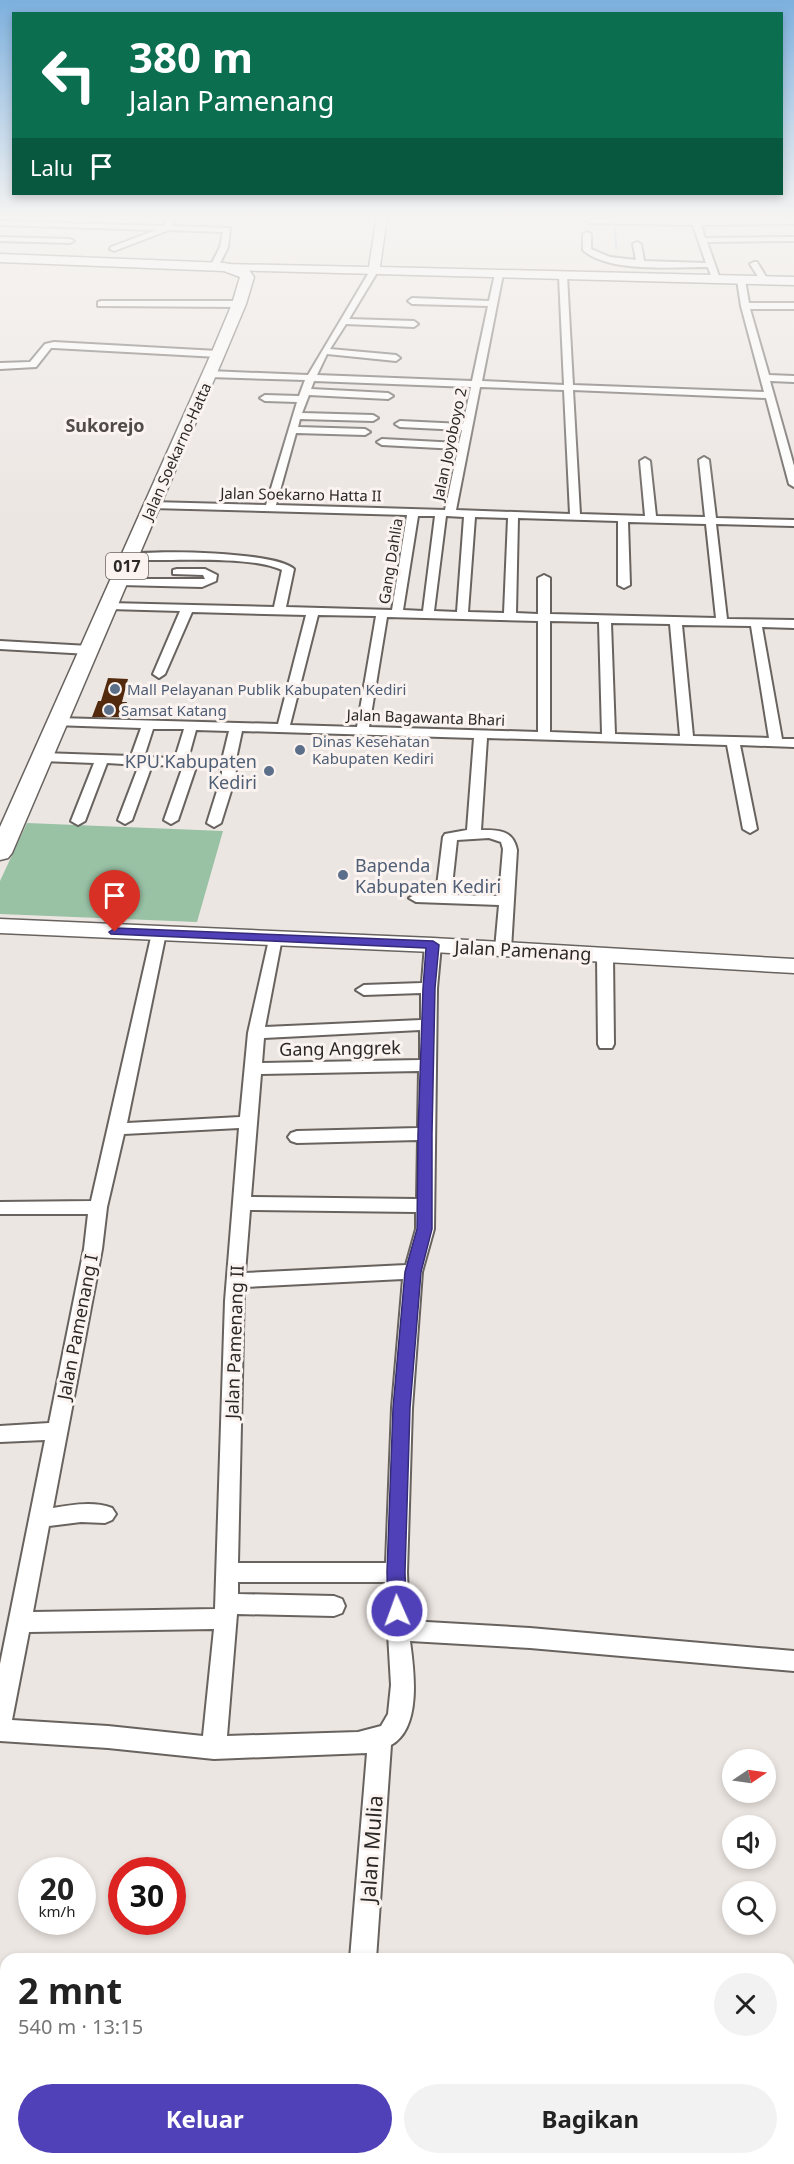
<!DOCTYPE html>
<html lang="id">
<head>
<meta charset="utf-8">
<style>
	body { margin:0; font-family:"Noto Sans",sans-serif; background:#f2f2f2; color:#222; height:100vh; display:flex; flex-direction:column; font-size:22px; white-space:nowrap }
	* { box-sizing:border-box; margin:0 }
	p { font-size:20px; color:#767676 }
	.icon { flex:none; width:33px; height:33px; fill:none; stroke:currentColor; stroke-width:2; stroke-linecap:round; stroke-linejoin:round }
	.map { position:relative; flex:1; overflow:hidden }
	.sheet { position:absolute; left:0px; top:1953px; width:795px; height:212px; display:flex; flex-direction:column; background:#fff; border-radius:18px 18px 0 0; box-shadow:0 3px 9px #0003 }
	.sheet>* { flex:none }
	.banner { position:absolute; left:12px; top:12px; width:771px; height:183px; border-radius:0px; box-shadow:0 3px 9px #0003; background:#0b6e4f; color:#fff; overflow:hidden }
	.needle { width:39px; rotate:77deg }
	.fabs { position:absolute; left:722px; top:1749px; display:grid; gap:12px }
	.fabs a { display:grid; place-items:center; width:54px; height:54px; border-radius:50%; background:#fff; box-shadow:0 3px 9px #0003; font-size:30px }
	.speed { position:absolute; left:18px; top:1857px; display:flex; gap:12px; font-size:30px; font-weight:700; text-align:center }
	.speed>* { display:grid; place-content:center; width:78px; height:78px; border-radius:50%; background:#fff; box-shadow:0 3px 9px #0003; line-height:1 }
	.speed small { font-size:15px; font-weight:400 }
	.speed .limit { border:9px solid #d22; background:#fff; color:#111 }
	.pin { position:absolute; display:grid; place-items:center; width:51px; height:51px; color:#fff; margin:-62px -26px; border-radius:50% 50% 50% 0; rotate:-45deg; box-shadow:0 0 6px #0007 }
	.pin .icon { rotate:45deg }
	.me { position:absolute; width:66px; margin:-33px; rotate:358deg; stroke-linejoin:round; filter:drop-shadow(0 0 4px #0008) }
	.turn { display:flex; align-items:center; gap:21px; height:126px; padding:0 18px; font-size:27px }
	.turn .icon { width:78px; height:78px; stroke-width:2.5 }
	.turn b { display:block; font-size:42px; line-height:51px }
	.then { display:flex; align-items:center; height:57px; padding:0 18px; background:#0003; gap:12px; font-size:22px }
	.round { display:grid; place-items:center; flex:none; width:63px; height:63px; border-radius:32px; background:#f2f2f2 }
	.overview { display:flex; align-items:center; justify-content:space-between; height:102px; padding:0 18px }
	h1 { font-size:36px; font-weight:700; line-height:45px }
	.primary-button { display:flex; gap:12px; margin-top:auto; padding:12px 18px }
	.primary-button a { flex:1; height:69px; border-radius:36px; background:#5041b8; color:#fff; font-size:24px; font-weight:700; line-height:69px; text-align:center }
	.primary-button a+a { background:#f2f2f2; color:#222 }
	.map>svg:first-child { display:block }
</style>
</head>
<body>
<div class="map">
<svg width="794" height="2164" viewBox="0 0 794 2164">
	<rect width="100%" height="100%" fill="#ece6e2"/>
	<path fill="#99c2a5" d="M27,823L223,831L197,922L0,914V881Z"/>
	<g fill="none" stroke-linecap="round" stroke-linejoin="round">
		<path stroke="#7eabd0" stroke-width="2" d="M616,248L615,230L620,216"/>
	</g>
	<path fill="#532a0d" d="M108,678L128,679L122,702H127L122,717H92L98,701H101Z"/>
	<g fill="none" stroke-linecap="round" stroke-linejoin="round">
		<defs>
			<g id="street">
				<path d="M169,216H177L171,226L230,228L228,247L217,269L210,267L220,247L223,232L169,230L114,251L110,249L111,247L156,230L0,225V221L164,226Z"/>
				<path d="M591,219L794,220V224L701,225L705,238L794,237V241L707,242L720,279L716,281L712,279L708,267C675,267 608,273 583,250V234L587,232L591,234V249L610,257L636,260L633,244L637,242L641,244L644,261L706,263L693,225L588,223L587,221Z"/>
				<path d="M0,237L70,239L74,241L70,243L0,241Z"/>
				<path d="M754,262H757L768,280L767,282L760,280L750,264Z"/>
				<path d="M371,269L378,271L349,319L414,321L418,324L414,327L346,324L330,349L396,355L400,358L396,361L327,354L317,375L472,381L488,306L412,304L408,301L412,298L489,301L495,274L499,272L503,274L482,381L564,385L559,276L563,274L567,276L573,385L764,392L741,306L737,280L741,278L745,280L749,303H794V309H750L769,375L794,376V382L770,381L794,466V487L789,484L766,398L573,390L580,514L645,516L640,461L645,458L650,461L656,516L705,517L699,460L704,457L709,460L716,518L794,520V526L716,524L727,619L794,620V628L762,627L782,739H794V747L740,745L757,829L750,833L743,829L727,745L487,738L481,830C499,830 513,830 517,850L511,949L503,954L495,949L499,905L416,902L409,898L416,894H436L443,837L445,834L467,830L474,738L242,731L235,764L236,775L221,823L214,827L207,823L222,775V768L196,767L178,820L171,824L164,820L183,766L152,765L132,820L125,824L118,820L139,765L107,763L85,821L78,825L71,821L94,763L42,761L35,757L42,753L131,756L141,728L53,725L52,722L58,718L278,724L306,615L192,612L165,674L159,678L153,674L180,611L109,609L103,606L109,603L274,607L282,570C251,555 168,561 131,560L127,559V555C153,549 276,552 294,569L286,607L392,610L407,515L152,508L147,505L152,502L266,505L297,402L265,401L260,398L265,395L299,396L305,380L209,377L204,374L209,371L308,375ZM314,381L471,387L463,424L400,421L395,424L400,427L462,430L459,443L382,439L377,442L382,445L458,449L445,510L276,505L296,433L365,435L370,432L365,429L298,427L300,419L373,421L378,418L373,415L302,413L309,395L388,399L393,396L388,393L311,389ZM480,387L564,390L570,514L456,510ZM418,516H435L423,611L403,610ZM446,516L464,517L457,612L434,611ZM475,517L508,518L504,613L468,612ZM518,518L618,521V585L624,588L630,585L628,522L706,524L716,618L550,614V578L544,575L538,578V614L516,613ZM318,615L376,616L357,727L290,725ZM387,617L538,621V732L369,727ZM550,621L599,622L602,734L550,732ZM611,623L670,624L680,736L615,734ZM682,625L751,626L769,738L693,736ZM153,729H184L175,758L144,757ZM196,730L229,731L222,760L188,759ZM489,838L501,842L503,849L499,896L451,895L457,840Z"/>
				<path d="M101,301H239L243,304L239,307L98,306V302Z"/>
				<path d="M54,342L218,351L222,354L218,357L54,348H51L36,367L0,369V363L30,362L45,344Z"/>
				<path d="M177,569H205L217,575L216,581L202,587L120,585L114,582L120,579H205L203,575L173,574V570Z"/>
				<path d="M0,641L89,646L95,650L89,654L0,649Z"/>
				<path d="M159,928L166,933L127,1123L240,1117L248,1033L270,935H280L282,938L265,1027L421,1020V993L364,995L356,990L364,985L422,983L425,945L433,940L441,945L437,988L434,1229L422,1272L412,1408L407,1572L409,1621L530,1628L794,1651V1671L530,1648L410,1641C414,1670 422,1728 391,1745L376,1959H350L367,1753L214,1759L108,1748L0,1741V1664L45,1440L0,1442V1426L49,1423L84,1249L88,1214H0V1202L91,1201L152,933ZM420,1030V1060L262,1063L264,1038ZM419,1071L418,1128L297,1131L291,1133L288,1137L291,1141L297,1143L418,1140L417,1199L251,1197L261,1074ZM239,1128L225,1301L215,1609L33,1612L49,1526L81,1522L105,1523L112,1520L116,1514L112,1508C93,1501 72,1505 53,1508L102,1249L107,1207L124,1134ZM250,1210L416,1212V1229L406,1265L245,1273ZM403,1279L392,1408L386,1563H238L244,1287ZM238,1582H385L391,1685L388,1714L381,1726L358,1732L227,1736L237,1614L334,1616L342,1613L345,1606L342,1599L334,1596L238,1594ZM214,1629L203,1736L108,1726L12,1720L29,1632Z"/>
				<path d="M605,950L613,955L614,1044L612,1048H600L598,1044L597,955Z"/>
				<path d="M333,2158H361L360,2164H332Z"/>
			</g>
			<g id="secondary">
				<path d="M377,216H387L380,267L794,277V285L225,270L219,267L225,264L369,267Z"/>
				<path d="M0,919L433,938L794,959V973L433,952L0,933Z"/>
			</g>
			<path id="primary" d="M0,254L225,263L248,269L254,277L246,304L225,354L12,853L8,858L0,860V827L211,354L232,304L240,277L224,271L0,262Z"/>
		</defs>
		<use href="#street" stroke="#68635f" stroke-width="4"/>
		<use href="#secondary" stroke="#68635f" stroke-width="3"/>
		<use href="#primary" stroke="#68635f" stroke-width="3"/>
		<use href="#street" fill="#fff" fill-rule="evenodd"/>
		<use href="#secondary" fill="#fff" fill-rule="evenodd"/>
		<use href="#primary" fill="#fff" fill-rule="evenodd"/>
	</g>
	<linearGradient id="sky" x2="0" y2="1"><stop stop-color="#7db0de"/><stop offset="0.42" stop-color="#f6f4f2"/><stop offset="1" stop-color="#f6f4f2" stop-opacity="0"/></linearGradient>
	<rect width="794" height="519" fill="url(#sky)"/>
	<path fill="#5041b8" stroke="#342a78" stroke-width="1.5" d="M115,928L433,941L439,945L435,988L432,1134V1229L421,1272L410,1408L405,1572L406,1611L404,1616L397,1619L391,1616L388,1611L387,1572L393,1408L405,1272L417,1229L418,1134L423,988L426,948L111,934L109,932Z"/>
	<g fill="#5c6f8a" stroke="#faf3f0" stroke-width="2">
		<circle cx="115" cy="689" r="6"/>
		<circle cx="109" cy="710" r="6"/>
		<circle cx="300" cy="750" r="6"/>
		<circle cx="269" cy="771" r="6"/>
		<circle cx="343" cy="875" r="6"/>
	</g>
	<g text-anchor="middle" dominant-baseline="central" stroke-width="6" stroke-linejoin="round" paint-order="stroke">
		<g font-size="15" fill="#2b2827" stroke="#faf3f0">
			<text transform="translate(449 444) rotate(-78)">Jalan Joyoboyo 2</text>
			<text transform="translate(176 451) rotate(-66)">Jalan Soekarno-Hatta</text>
			<text transform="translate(301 494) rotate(1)">Jalan Soekarno Hatta II</text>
			<text transform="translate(390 561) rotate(-81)">Gang Dahlia</text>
			<text transform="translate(426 717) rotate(2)">Jalan Bagawanta Bhari</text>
		</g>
		<g font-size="15" fill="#4e5e75" stroke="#faf3f0" text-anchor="start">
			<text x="127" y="689">Mall Pelayanan Publik Kabupaten Kediri</text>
			<text x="121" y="710">Samsat Katang</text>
			<text x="312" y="741">Dinas Kesehatan<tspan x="312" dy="17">Kabupaten Kediri</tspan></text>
		</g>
		<rect fill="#faf3f0" stroke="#696563" stroke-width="1.5" x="106" y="553" width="42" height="26" rx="4.5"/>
		<g font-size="16" font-weight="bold" fill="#2b2827">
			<text x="127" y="566">017</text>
		</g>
		<g font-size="18" font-weight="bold" fill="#514c49" stroke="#faf3f0">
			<text x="105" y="425">Sukorejo</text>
		</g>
		<g font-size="18" fill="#4e5e75" stroke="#faf3f0" text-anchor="end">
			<text x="257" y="761">KPU Kabupaten<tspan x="257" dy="21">Kediri</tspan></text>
			<text x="355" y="865" text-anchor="start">Bapenda<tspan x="355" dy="21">Kabupaten Kediri</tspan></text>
		</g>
		<g font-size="18" fill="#2b2827" stroke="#faf3f0">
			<text transform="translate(523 950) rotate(3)">Jalan Pamenang</text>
			<text transform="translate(340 1048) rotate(-1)">Gang Anggrek</text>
			<text transform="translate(77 1327) rotate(-79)">Jalan Pamenang I</text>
			<text transform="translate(234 1342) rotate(-88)">Jalan Pamenang II</text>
		</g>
		<g font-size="21" fill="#2b2827" stroke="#faf3f0">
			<text transform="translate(371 1849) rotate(-86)">Jalan Mulia</text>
		</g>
	</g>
</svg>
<div class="fabs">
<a><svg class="needle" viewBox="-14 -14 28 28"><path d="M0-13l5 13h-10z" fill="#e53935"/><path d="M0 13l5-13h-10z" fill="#767676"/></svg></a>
<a><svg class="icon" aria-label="sound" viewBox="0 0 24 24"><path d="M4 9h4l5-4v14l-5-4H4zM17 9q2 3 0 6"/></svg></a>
<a><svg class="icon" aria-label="search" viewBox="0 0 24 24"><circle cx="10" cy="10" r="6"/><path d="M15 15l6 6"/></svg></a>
</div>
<div class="speed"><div>20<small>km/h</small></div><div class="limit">30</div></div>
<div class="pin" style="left:115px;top:932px;background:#d93025"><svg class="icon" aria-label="arrive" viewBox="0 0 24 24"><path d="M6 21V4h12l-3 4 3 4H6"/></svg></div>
<svg class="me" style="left:397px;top:1611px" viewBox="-20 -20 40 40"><circle r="17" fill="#5041b8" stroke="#fff" stroke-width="3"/><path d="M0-11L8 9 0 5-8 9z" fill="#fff"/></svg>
<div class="banner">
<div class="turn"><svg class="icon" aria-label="left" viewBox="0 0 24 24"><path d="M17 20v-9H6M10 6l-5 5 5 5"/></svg><div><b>380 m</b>Jalan Pamenang</div></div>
<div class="then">Lalu<svg class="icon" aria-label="arrive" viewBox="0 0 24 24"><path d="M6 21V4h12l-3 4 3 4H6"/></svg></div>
</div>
<section class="sheet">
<div class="overview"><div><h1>2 mnt</h1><p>540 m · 13:15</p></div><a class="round"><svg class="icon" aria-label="close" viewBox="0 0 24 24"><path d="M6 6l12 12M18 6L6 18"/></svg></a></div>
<div class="primary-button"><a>Keluar</a><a>Bagikan</a></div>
</section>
</div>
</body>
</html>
